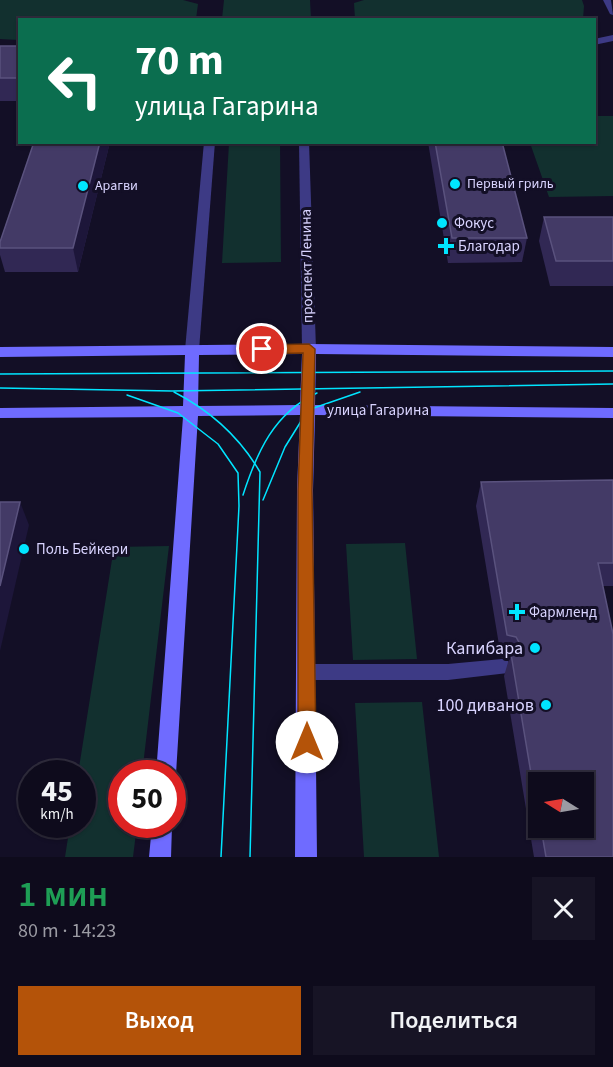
<!DOCTYPE html>
<html lang="ru">
<head>
<meta charset="utf-8">
<style>
	body { margin:0; font-family:"Source Sans 3",sans-serif; background:#171425; color:#f1f3f6; height:100vh; display:flex; flex-direction:column; font-size:22px; white-space:nowrap }
	* { box-sizing:border-box; margin:0 }
	p { font-size:20px; color:#9b9ba3 }
	.icon { flex:none; width:33px; height:33px; fill:none; stroke:currentColor; stroke-width:2; stroke-linecap:round; stroke-linejoin:round }
	.map { position:relative; height:857px; overflow:hidden }
	.side { display:flex; flex-direction:column; background:#0e0b1c; flex:1 }
	.side>* { flex:none }
	.hud { position:absolute; left:18px; top:18px; width:578px; height:126px; border-radius:0px; box-shadow:0 2px 4px #0004,0 0 0 2px #2e2b3b; background:#0b6e4f; color:#fff; overflow:hidden }
	.needle { width:39px; rotate:281deg }
	.controls { position:absolute; left:528px; top:772px; display:grid; gap:12px }
	.controls a { display:grid; place-items:center; width:66px; height:66px; border-radius:0px; background:#0e0b1c; box-shadow:0 2px 4px #0004,0 0 0 2px #2e2b3b; font-size:30px }
	.speed { position:absolute; left:18px; top:760px; display:flex; gap:12px; font-size:30px; font-weight:700; text-align:center }
	.speed>* { display:grid; place-content:center; width:78px; height:78px; border-radius:50%; background:#0e0b1c; box-shadow:0 2px 4px #0004,0 0 0 2px #2e2b3b; line-height:1 }
	.speed small { font-size:15px; font-weight:400 }
	.speed .limit { border:9px solid #d22; background:#fff; color:#111 }
	.pin { position:absolute; display:grid; place-items:center; width:51px; height:51px; color:#fff; margin:-26px; border:3px solid #fff; border-radius:50%; box-shadow:0 2px 6px #0007 }
	.me { position:absolute; width:66px; margin:-33px; rotate:0deg; stroke-linejoin:round; filter:drop-shadow(0 0 4px #0008) }
	.turn { display:flex; align-items:center; gap:21px; height:126px; padding:0 18px; font-size:27px }
	.turn .icon { width:78px; height:78px; stroke-width:2.5 }
	.turn b { display:block; font-size:42px; line-height:51px }
	.round { display:grid; place-items:center; flex:none; width:63px; height:63px; border-radius:0px; background:#171425 }
	.head { display:flex; align-items:center; justify-content:space-between; height:102px; padding:0 18px }
	h1 { font-size:36px; font-weight:600; line-height:45px; color:#1e9e55 }
	.button { display:flex; gap:12px; margin-top:auto; padding:12px 18px }
	.button a { flex:1; height:69px; border-radius:0px; background:#b45309; color:#fff; font-size:24px; font-weight:600; line-height:69px; text-align:center }
	.button a+a { background:#171425; color:#f1f3f6 }
	.map>svg:first-child { display:block }
</style>
</head>
<body>
<div class="map">
<svg width="613" height="857" viewBox="0 0 613 857">
	<rect width="100%" height="100%" fill="#130f26"/>
	<g fill="#12302f">
		<path d="M0,0H183L198,4L196,19L20,20L19,40L0,39Z"/>
		<path d="M224,0H310L311,19H222Z"/>
		<path d="M364,0H582L584,6L583,19H355L354,3Z"/>
		<path d="M594,116H613V196L549,197L530,143L594,142Z"/>
		<path d="M229,143H280L281,262L222,263Z"/>
		<path d="M405,543L417,659L353,660L346,544Z"/>
		<path d="M169,546L142,774H122V825H137L133,857H65L70,825H82V774H78L114,547Z"/>
		<path d="M422,702L439,857H364L355,703Z"/>
	</g>
	<g fill="none" stroke-linecap="round" stroke-linejoin="round">
		<path fill="#3d3a85" fill-rule="evenodd" d="M502,659L508,661L511,667L508,673L448,680H307L300,678L298,672L300,666L307,664H448Z"/>
		<g fill="#3d3a85" fill-rule="evenodd">
			<path d="M603,0H611L613,15L610,14Z"/>
			<path d="M613,35V41L594,45V39Z"/>
			<path d="M204,142H215L199,350L192,355L185,350Z"/>
			<path d="M299,142H309L316,349L309,354L302,349Z"/>
		</g>
		<g fill="#6f6bff" fill-rule="evenodd">
			<path d="M309,344L613,347V357L316,354L315,405L613,408V418L315,415L313,490L317,857H295L297,490L300,415L198,416L176,774L172,781V774H156L183,417L0,418V408L183,406L185,355L0,357V347ZM302,354L300,405L198,406L199,355Z"/>
			<path d="M152,825H172L171,857H149Z"/>
		</g>
		<g stroke="#00e5ff" stroke-width="1.5">
			<path d="M0,374L613,371"/>
			<path d="M0,388L172,391L613,384"/>
			<path d="M174,392C211,411 239,436 260,472L250,857"/>
			<path d="M127,395L178,413L218,444L238,473L239,506L221,857"/>
			<path d="M243,495C257,452 274,413 317,393"/>
			<path d="M263,500L285,447L308,410L360,392"/>
		</g>
	</g>
	<g fill="#312854" fill-rule="evenodd">
		<rect x="0" y="46" width="20" height="55"/>
		<path d="M34,142H110L78,272H5L0,255V242Z"/>
		<path d="M428,142H502L527,238L522,262L448,263Z"/>
		<path d="M544,217H613V286H550L539,241Z"/>
		<path d="M613,480V586H603L613,857H534L504,676L509,659L501,657L476,506L481,482ZM538,783L584,828H538Z"/>
	</g>
	<g fill="#1d163a">
		<path d="M100,142H110L78,272L73,248Z"/>
		<path d="M20,502L29,525L0,651V586Z"/>
	</g>
	<g fill="#433a66" stroke="#5a527e" stroke-width="1.5">
		<rect x="0" y="46" width="20" height="32"/>
		<path d="M34,142H100L73,248H0V242Z"/>
		<path d="M435,142H502L527,238H452Z"/>
		<path d="M544,217H613V261H556Z"/>
		<path d="M613,480V563H598L613,634V857H546L541,828H584V783H538V815L511,654L517,652L520,644L516,637L507,635L481,482Z"/>
		<path d="M0,502H20L0,586Z"/>
	</g>
	<path fill="#b45309" stroke="#753606" stroke-width="1.5" d="M309,344L315,349L312,490L316,742L313,748L307,750L300,748L298,742V490L303,353L262,354L256,349L262,345Z"/>
	<g fill="#00e5ff" stroke="#130f26" stroke-width="2">
		<circle cx="455" cy="184" r="6"/>
		<circle cx="83" cy="186" r="6"/>
		<circle cx="442" cy="223" r="6"/>
		<path d="M443 237h6v6h6v6h-6v6h-6v-6h-6v-6h6z"/>
		<circle cx="24" cy="549" r="6"/>
		<path d="M514 603h6v6h6v6h-6v6h-6v-6h-6v-6h6z"/>
		<circle cx="535" cy="648" r="6"/>
		<circle cx="546" cy="705" r="6"/>
	</g>
	<g text-anchor="middle" dominant-baseline="central" stroke-width="6" stroke-linejoin="round" paint-order="stroke">
		<g font-size="14" fill="#d9d4ff" stroke="#130f26" text-anchor="start">
			<text x="467" y="184">Первый гриль</text>
			<text x="95" y="186">Арагви</text>
		</g>
		<g font-size="15" fill="#d9d4ff" stroke="#130f26" text-anchor="start">
			<text x="454" y="223">Фокус</text>
			<text x="458" y="246">Благодар</text>
			<text x="36" y="549">Поль Бейкери</text>
			<text x="529" y="612">Фармленд</text>
		</g>
		<g font-size="15" fill="#d9d4ff" stroke="#130f26">
			<text transform="translate(307 266) rotate(-91)">проспект Ленина</text>
			<text x="378" y="410">улица Гагарина</text>
		</g>
		<g font-size="18" fill="#d9d4ff" stroke="#130f26" text-anchor="end">
			<text x="523" y="648">Капибара</text>
			<text x="534" y="705">100 диванов</text>
		</g>
	</g>
</svg>
<div class="controls">
<a><svg class="needle" viewBox="-14 -14 28 28"><path d="M0-13l5 13h-10z" fill="#e53935"/><path d="M0 13l5-13h-10z" fill="#9b9ba3"/></svg></a>
</div>
<div class="speed"><div>45<small>km/h</small></div><div class="limit">50</div></div>
<div class="pin" style="left:262px;top:349px;background:#d93025"><svg class="icon" aria-label="arrive" viewBox="0 0 24 24"><path d="M6 21V4h12l-3 4 3 4H6"/></svg></div>
<svg class="me" style="left:307px;top:742px" viewBox="-20 -20 40 40"><circle r="19" fill="#fff"/><path d="M0-13L10 11 0 6-10 11z" fill="#b45309"/></svg>
<div class="hud">
<div class="turn"><svg class="icon" aria-label="left" viewBox="0 0 24 24"><path d="M17 20v-9H6M10 6l-5 5 5 5"/></svg><div><b>70 m</b>улица Гагарина</div></div>
</div>
</div>
<section class="side">
<div class="head"><div><h1>1 мин</h1><p>80 m · 14:23</p></div><a class="round"><svg class="icon" aria-label="close" viewBox="0 0 24 24"><path d="M6 6l12 12M18 6L6 18"/></svg></a></div>
<div class="button"><a>Выход</a><a>Поделиться</a></div>
</section>
</body>
</html>
